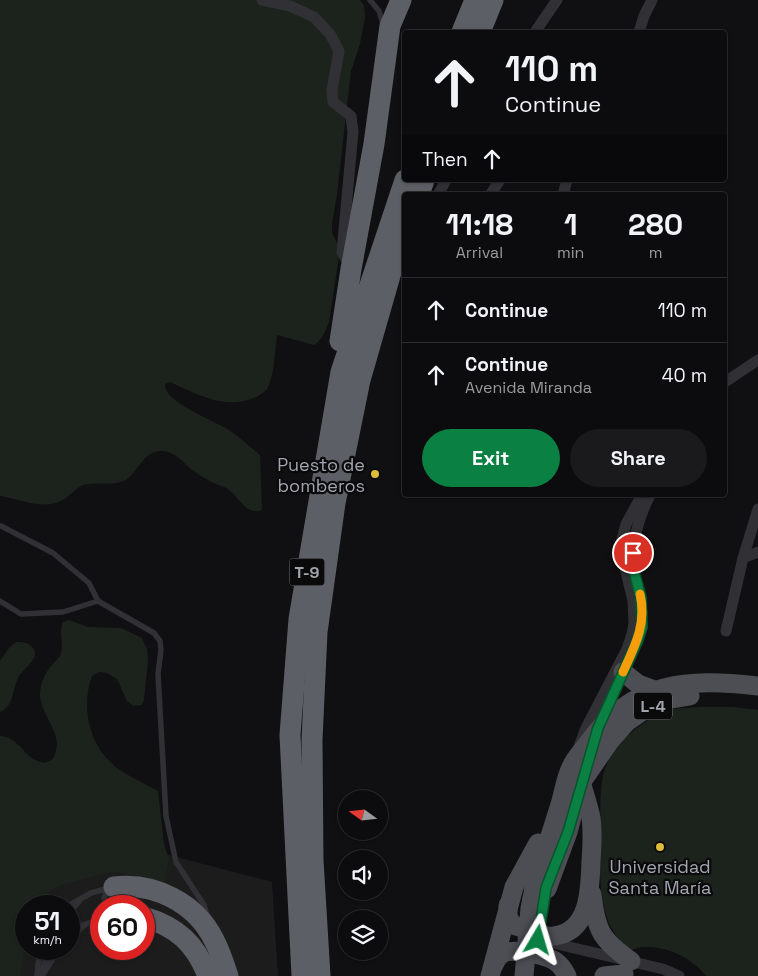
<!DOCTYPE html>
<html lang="en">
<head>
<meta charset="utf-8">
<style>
	body { margin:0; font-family:"Space Grotesk",sans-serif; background:#1a191b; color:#f1f3f6; height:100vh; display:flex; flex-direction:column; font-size:19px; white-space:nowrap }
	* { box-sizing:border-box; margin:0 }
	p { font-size:16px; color:#9a9b9d }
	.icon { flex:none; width:28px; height:28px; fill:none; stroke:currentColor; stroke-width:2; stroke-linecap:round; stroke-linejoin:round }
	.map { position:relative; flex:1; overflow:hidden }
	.side { position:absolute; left:402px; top:192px; width:325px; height:305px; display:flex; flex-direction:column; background:#0c0b0d; border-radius:5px; box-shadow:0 1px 4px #0004,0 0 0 1px #2c2b2e }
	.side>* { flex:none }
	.guide { position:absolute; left:402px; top:30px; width:325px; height:152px; border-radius:5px; box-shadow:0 1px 4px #0004,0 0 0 1px #2c2b2e; background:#0c0b0d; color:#f1f3f6; overflow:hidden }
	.needle { width:32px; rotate:285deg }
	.controls { position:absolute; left:338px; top:790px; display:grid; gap:10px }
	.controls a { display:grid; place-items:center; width:50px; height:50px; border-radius:50%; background:#0c0b0d; box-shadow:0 1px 4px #0004,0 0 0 1px #2c2b2e; font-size:25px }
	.speed { position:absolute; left:15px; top:895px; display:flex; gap:10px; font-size:25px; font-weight:700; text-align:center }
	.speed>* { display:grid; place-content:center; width:65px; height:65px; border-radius:50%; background:#0c0b0d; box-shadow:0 1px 4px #0004,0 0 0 1px #2c2b2e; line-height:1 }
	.speed small { font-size:12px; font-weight:400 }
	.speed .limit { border:8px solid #d22; background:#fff; color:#111 }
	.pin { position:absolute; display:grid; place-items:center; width:42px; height:42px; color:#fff; margin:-21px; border:2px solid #fff; border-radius:50%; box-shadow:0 1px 5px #0007 }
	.me { position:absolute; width:55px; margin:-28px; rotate:7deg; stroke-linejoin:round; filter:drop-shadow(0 0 4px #0008) }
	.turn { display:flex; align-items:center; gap:18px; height:105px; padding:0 20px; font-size:22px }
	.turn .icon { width:65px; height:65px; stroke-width:2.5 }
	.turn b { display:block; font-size:35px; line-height:42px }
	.then { display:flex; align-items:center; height:48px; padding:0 20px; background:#0003; gap:10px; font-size:19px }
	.eta { display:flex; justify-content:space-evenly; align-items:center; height:85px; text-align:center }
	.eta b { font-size:30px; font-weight:700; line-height:35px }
	.action { display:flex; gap:10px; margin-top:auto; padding:10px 20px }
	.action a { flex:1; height:58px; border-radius:30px; background:#0b8043; color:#fff; font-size:20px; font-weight:700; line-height:58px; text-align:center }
	.action a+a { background:#1a191b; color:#f1f3f6 }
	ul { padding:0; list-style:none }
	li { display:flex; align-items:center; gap:15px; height:65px; padding:0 20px; border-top:1px solid #2c2b2e }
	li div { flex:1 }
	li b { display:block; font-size:19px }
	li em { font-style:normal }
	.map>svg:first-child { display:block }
</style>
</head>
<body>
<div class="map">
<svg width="758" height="976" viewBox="0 0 758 976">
	<rect width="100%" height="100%" fill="#100f11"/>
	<path fill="#1c1c1d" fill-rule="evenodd" d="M123,843L272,882L278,976H0V860ZM26,906H69V949H26ZM101,906H144V949H101Z"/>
	<g fill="#1c231d">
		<path d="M0,0H360L364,6L365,17L360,44L351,71L337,194L332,224V232L338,246L339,257L329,322C326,330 322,340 314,345L277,335C275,350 275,367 270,382C268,391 260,396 251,399C223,409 196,394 170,382L165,384C163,402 215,421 229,430C240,437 250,447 260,455L262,510C246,516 240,498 229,490C223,485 215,485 208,480C204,478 199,475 195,472C183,464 177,451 160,451C143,452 138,472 126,480C114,486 101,482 88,484C77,485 72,495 63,500C43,511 21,499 0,496Z"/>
		<path d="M69,620L88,627L121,628L142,638L147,649L148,660L144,700L142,705L133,706L127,701L117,679L107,673L99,672L92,676C80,709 90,750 120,770C132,778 146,784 158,791L164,844L169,860L164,883L117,872H110L61,885L48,892L38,906H26V941L20,976H0V736C16,737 22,751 33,759C36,761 42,762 45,763L53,759C55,754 57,748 57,744C56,727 42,714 40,696C40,684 44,674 52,665C54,662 58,659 60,656C65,645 58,633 63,622Z"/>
		<path d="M16,642C22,642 27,642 31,646C44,657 22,669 18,678C12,690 14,707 0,712V661L9,648Z"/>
		<path d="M702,707H734L758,710V976H706C691,957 667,946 643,947C638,947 632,950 628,952C622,943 613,933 609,923C598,895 600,866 600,837C601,817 599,795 603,776C609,748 639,722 664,712C675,707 690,708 702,707Z"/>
	</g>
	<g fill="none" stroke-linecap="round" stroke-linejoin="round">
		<g stroke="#313135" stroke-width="5.5">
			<path d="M370,0L379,11L383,24"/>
			<path d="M1,526L53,553L89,583L98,601"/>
			<path d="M0,601L21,614L63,612L98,601L154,633L160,641L161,650L158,674L166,816L176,862L204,905L207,915"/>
			<path d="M68,906L91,893L109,888"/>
			<path d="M108,906L104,898L106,893L110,889"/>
			<path d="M69,914L80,900"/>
			<path d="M69,929L84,925"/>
			<path d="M69,939L86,924L101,918"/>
			<path d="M41,972L50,949"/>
			<path d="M37,976L38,965L41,949"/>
			<path d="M42,976L59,949"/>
		</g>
		<g stroke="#313135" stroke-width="11">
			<path d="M262,0L290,6L314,17L330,34L339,51L332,90L333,102L351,116L353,132L342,252L350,267"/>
			<path d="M535,32L557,0"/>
			<path d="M639,32L644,16L652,0"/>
			<path d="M438,195L446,180"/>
			<path d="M490,195L500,180"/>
			<path d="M563,195L567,180"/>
			<path d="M725,382L758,360"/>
			<path d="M743,558L758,552"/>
			<path d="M726,631L743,558L758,509"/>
			<path d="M640,633C646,611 637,592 634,571C630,544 638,519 650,495"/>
			<path d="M601,722L621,675"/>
			<path d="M579,747L586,728L627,649L632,634L634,623L633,601L621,551V543L626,524L642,495"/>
			<path d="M544,941L663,969L679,976"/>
		</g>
		<g stroke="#4d4e54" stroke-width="19">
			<path d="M623,672L638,684L654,690"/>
			<path d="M536,878C545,853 553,827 561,801C564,790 566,776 572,765C576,757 583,750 588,743C633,681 687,678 758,686"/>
			<path d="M547,889L568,832L581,783L610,741L627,722L647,708L666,700L690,696"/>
			<path d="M592,894C596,930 601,940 631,961"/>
			<path d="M508,905V917L513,925C523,928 545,938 554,936C590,932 590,889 591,861C592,847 593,832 591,818C589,807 585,796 582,785"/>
			<path d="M493,967C495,962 497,957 502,954C511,947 545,955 555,961C561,965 564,970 567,976"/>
			<path d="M490,976L514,887L538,843"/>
			<path d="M604,976L624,974"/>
		</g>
		<g stroke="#5d5f66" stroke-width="21">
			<path d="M462,32L475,0"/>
			<path d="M480,32L493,0"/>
			<path d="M419,195L424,180"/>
			<path d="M340,341L351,269L374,144L390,26L401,0"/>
			<path d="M114,887C154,882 196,903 214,940C220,951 224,964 228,976"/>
			<path d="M144,917C177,927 195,943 208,976"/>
			<path d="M302,976L290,735L299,619L341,372L405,180"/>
			<path d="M320,976L313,860L312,740L317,632L335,503L360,380L391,272L405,234"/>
		</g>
		<path stroke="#4d4e54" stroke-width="19" d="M524,976L530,908L536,878"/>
	</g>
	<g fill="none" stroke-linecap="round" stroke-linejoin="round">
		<defs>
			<path id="route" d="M538,940L546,888L568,832L598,728L637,642L642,627L641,598L634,571L633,553"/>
		</defs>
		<use href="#route" stroke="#07532c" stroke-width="12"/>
		<use href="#route" stroke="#0b8043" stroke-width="9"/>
		<path stroke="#f59e0b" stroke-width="9" d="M623,672C635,646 647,623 640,594"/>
	</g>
	<g fill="#ddbb3b" stroke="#0b0a0b" stroke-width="2">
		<circle cx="375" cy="474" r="5"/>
		<circle cx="660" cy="847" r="5"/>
	</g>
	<g text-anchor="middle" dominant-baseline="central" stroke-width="4.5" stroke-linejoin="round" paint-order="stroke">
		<g fill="#0b0a0b" stroke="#75767e" stroke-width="1">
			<rect x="289.5" y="558.5" width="35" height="27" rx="4"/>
			<rect x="634" y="692.5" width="38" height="27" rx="4"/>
		</g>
		<g font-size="16" font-weight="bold" fill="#a2a5b0">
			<text x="307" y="572">T-9</text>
			<text x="653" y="706">L-4</text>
		</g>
		<g font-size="18" fill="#a2a5b0" stroke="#0b0a0b" text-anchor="end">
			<text x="365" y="464">Puesto de<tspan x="365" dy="21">bomberos</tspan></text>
			<text x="660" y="866" text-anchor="middle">Universidad<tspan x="660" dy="21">Santa María</tspan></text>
		</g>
	</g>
</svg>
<div class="controls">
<a><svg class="needle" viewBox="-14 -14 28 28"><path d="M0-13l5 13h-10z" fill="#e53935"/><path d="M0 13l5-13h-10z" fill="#9a9b9d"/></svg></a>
<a><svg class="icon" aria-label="sound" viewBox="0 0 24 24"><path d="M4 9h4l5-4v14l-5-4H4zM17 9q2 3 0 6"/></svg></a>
<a><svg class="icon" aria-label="layers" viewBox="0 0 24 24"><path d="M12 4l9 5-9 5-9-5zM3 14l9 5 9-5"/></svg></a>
</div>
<div class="speed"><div>51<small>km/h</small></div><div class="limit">60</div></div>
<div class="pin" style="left:633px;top:553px;background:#d93025"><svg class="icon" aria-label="arrive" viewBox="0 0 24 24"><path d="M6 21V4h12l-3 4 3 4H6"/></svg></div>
<svg class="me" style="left:538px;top:940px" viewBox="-20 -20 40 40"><path d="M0-17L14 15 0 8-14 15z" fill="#0b8043" stroke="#fff" stroke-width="4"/></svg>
<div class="guide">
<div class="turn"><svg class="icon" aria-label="ahead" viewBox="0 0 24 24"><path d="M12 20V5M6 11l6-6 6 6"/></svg><div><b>110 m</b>Continue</div></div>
<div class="then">Then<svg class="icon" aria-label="ahead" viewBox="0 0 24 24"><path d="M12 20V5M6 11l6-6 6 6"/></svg></div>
</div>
<section class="side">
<div class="eta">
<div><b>11:18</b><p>Arrival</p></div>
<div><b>1</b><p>min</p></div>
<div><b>280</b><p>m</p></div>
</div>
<ul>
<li><svg class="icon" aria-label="ahead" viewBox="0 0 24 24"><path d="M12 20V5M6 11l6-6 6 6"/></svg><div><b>Continue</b></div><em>110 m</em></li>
<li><svg class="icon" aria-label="ahead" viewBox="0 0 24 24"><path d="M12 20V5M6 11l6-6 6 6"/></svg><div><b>Continue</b><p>Avenida Miranda</p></div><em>40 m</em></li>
</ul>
<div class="action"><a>Exit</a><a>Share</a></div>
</section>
</div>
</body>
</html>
